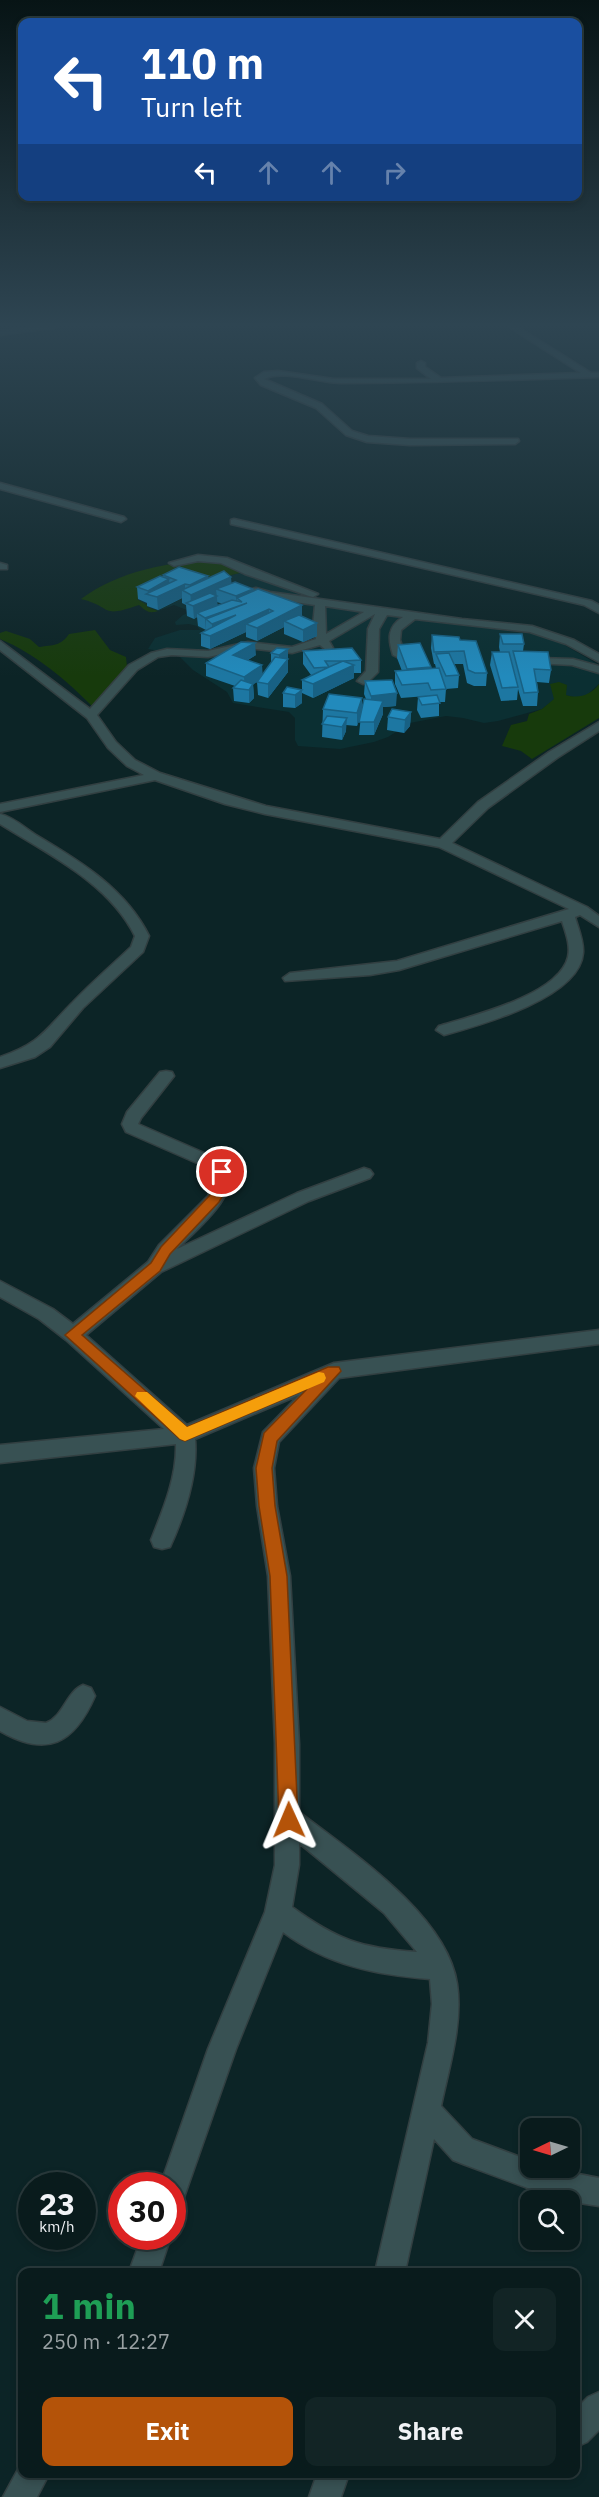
<!DOCTYPE html>
<html lang="en">
<head>
<meta charset="utf-8">
<style>
	body { margin:0; font-family:"IBM Plex Sans",sans-serif; background:#122425; color:#f1f3f6; height:100vh; display:flex; flex-direction:column; font-size:22px; white-space:nowrap }
	* { box-sizing:border-box; margin:0 }
	p { font-size:20px; color:#99a1a3 }
	.icon { flex:none; width:33px; height:33px; fill:none; stroke:currentColor; stroke-width:2; stroke-linecap:round; stroke-linejoin:round }
	.map { position:relative; flex:1; overflow:hidden }
	.sheet { position:absolute; left:18px; top:2268px; width:562px; height:210px; display:flex; flex-direction:column; background:#091b1c; border-radius:12px; box-shadow:0 3px 9px #0003,0 0 0 2px #29393b }
	.sheet>* { flex:none }
	.banner { position:absolute; left:18px; top:18px; width:564px; height:183px; border-radius:12px; box-shadow:0 3px 9px #0003,0 0 0 2px #29393b; background:#1a4fa0; color:#fff; overflow:hidden }
	.needle { width:39px; rotate:265deg }
	.tools { position:absolute; left:520px; top:2118px; display:grid; gap:12px }
	.tools a { display:grid; place-items:center; width:60px; height:60px; border-radius:12px; background:#091b1c; box-shadow:0 3px 9px #0003,0 0 0 2px #29393b; font-size:30px }
	.speed { position:absolute; left:18px; top:2172px; display:flex; gap:12px; font-size:30px; font-weight:700; text-align:center }
	.speed>* { display:grid; place-content:center; width:78px; height:78px; border-radius:50%; background:#091b1c; box-shadow:0 3px 9px #0003,0 0 0 2px #29393b; line-height:1 }
	.speed small { font-size:15px; font-weight:400 }
	.speed .limit { border:9px solid #d22; background:#fff; color:#111 }
	.pin { position:absolute; display:grid; place-items:center; width:51px; height:51px; color:#fff; margin:-26px; border:3px solid #fff; border-radius:50%; box-shadow:0 2px 6px #0007 }
	.me { position:absolute; width:66px; margin:-33px; rotate:359deg; stroke-linejoin:round; filter:drop-shadow(0 0 4px #0008) }
	.turn { display:flex; align-items:center; gap:21px; height:126px; padding:0 24px; font-size:27px }
	.turn .icon { width:78px; height:78px; stroke-width:2.5 }
	.turn b { display:block; font-size:42px; line-height:51px }
	.lanes { display:flex; align-items:center; height:57px; padding:0 24px; background:#0003; justify-content:center; gap:30px; direction:ltr }
	.lanes .off { opacity:.35 }
	.round { display:grid; place-items:center; flex:none; width:63px; height:63px; border-radius:12px; background:#122425 }
	.headline { display:flex; align-items:center; justify-content:space-between; height:102px; padding:0 24px }
	h1 { font-size:36px; font-weight:700; line-height:45px; color:#1e9e55 }
	.cta { display:flex; gap:12px; margin-top:auto; padding:12px 24px }
	.cta a { flex:1; height:69px; border-radius:12px; background:#b45309; color:#fff; font-size:24px; font-weight:700; line-height:69px; text-align:center }
	.cta a+a { background:#122425; color:#f1f3f6 }
	.map>svg:first-child { display:block }
</style>
</head>
<body>
<div class="map">
<svg width="599" height="2497" viewBox="0 0 599 2497">
	<rect width="100%" height="100%" fill="#0c2426"/>
	<path fill="#0b2f32" d="M240,573L301,590L308,601L537,632L549,636L599,665V684L587,695L578,698L565,695L567,685L551,684L555,699L542,709L498,721L484,723L463,718L446,716L410,723L388,737L374,742L340,749L298,746L295,740V718L289,712L233,703L227,692L193,670L177,654L148,649L155,638L180,630H200L197,626L189,624L176,625L175,622L183,615L197,609L187,610L174,605L158,611L146,607L147,605L136,599L159,588L151,581L168,574L223,577Z"/>
	<g fill="#173a0c">
		<path d="M217,560L241,571L240,573L215,579L168,574L152,581L160,587L137,599L147,605V607L158,611C149,614 146,611 139,605C99,619 114,607 81,599C119,571 170,561 217,560Z"/>
		<path d="M95,630L110,650L126,657L127,667L93,707C66,680 36,654 0,639V633L6,631L30,639L39,647C53,645 61,646 69,634Z"/>
		<path d="M559,682L567,685L566,695C579,699 591,695 599,684V718L532,759L521,751L502,746L511,725L527,721L529,714L542,709L554,699L550,684Z"/>
	</g>
	<g fill="none" stroke-linecap="round" stroke-linejoin="round">
		<defs>
			<g id="minor">
				<path d="M33,327H58L0,335V331Z"/>
				<path d="M509,327H518L591,373H599V377C513,380 427,383 341,383C320,383 282,369 264,379L322,404L352,431L368,436L410,439H518L519,441L515,444L410,445L367,442L346,435L316,408L261,385L255,378L264,372L278,371L334,379H431L417,368V363L421,361L425,363V367L441,378L581,373Z"/>
				<path d="M0,483L124,517L126,519L121,522L0,489Z"/>
				<path d="M234,519L592,601L599,605V613L584,605L231,524V520Z"/>
				<path d="M198,555L227,558L318,594L313,597L309,596L245,574L221,563L198,561L174,566L169,563Z"/>
				<path d="M0,563L7,565V569H0Z"/>
				<path d="M256,588L270,592L462,619L532,626L574,640L599,654V662L566,644L530,632L415,619L401,630L400,640L405,655L399,658L393,655C388,639 387,627 403,617L387,615L379,629L378,672L367,683L363,684L357,681L366,671L368,629L375,614L329,641L333,648L327,651L320,645L292,653L248,648L208,657L172,655L158,657L137,670L97,715L116,742L135,760L160,773L266,806L440,839L478,802L549,752L599,722V731L557,758L488,808L452,843L587,907L599,916V927L580,915L575,917C578,928 584,941 583,953C580,998 480,1025 444,1035L436,1030L439,1026C472,1016 559,995 568,957C571,945 565,931 562,921L399,970L370,975L285,981L283,978L290,973L397,961L569,909L439,847L265,814L225,804L155,780L0,812V804L144,775L127,766L108,748L87,718L0,650V641L90,709L129,665L151,653L167,649L208,651L248,642L292,647L316,639L313,626L315,605L268,598L252,593V589ZM325,606L364,612L326,634Z"/>
				<path d="M538,658L573,659L599,666V673L572,665L534,663V659Z"/>
				<path d="M0,814C13,817 25,828 36,835C80,861 126,889 149,936L143,952L83,1008L50,1047L35,1057L0,1068V1057C41,1043 44,1031 73,1002C91,983 112,965 131,947L135,936C109,883 48,854 0,824Z"/>
				<path d="M166,1071L172,1072L174,1076L141,1118L138,1124L227,1163C244,1192 196,1230 177,1249L297,1193L364,1168L370,1170L373,1174L370,1178L309,1201L161,1272L86,1335L187,1425L334,1363L599,1330V1344L339,1378L279,1442L274,1468L277,1506L290,1576L299,1744V1812C351,1852 447,1915 457,1984C463,2024 449,2067 441,2106L472,2139L531,2161V2168C554,2168 576,2174 599,2178V2206L560,2200L463,2164L453,2160L434,2139L405,2272H375L428,2043L432,2004L430,1979C376,1975 327,1965 283,1932L236,2049L182,2203L172,2207V2186H160L208,2049L265,1912L275,1865V1744L268,1576L257,1506L254,1468L263,1432L299,1395L195,1439C198,1475 185,1514 170,1547L162,1549L154,1547L151,1540C163,1510 177,1477 176,1444L0,1463V1445L164,1429L66,1340L39,1319L0,1297V1281L53,1309L73,1324L148,1262L159,1245L208,1196L214,1180L213,1170L126,1132L122,1124L127,1112L160,1072ZM299,1843L384,1913L417,1952C361,1948 337,1940 292,1907L299,1865Z"/>
				<path d="M83,1685L91,1688L95,1696C74,1744 47,1758 0,1731V1707L27,1721L46,1723C64,1716 66,1692 83,1685Z"/>
				<path d="M142,2236H171L159,2272H129Z"/>
				<path d="M599,2392V2430L587,2442L576,2447V2409L588,2397Z"/>
				<path d="M22,2462V2474H49L37,2497H3Z"/>
				<path d="M317,2474H349L341,2497H309Z"/>
			</g>
		</defs>
		<use href="#minor" stroke="#323f41" stroke-width="3"/>
		<use href="#minor" fill="#385153" fill-rule="evenodd"/>
	</g>
	<g fill="#1d77a2" fill-rule="evenodd">
		<path d="M163,575L208,579L253,589V591L302,617L317,623V636L303,642L284,634V627L257,641L246,637V632L210,649L201,646V633L206,630L198,626L197,617L194,619L187,616L186,605L182,603V598L158,610L147,606V603L138,599L137,587L163,577ZM217,602L223,604L217,606Z"/>
		<path d="M500,634L524,644L523,651L551,670L549,683L537,682L538,692L537,706H523L518,689L517,700L501,701L490,665L492,652H500L499,647Z"/>
		<path d="M432,635L460,640L487,673L486,686H474L467,683L463,664H454L459,675L458,688L446,689L445,702H439V716L421,718L417,710L418,697L427,696L401,698L395,684V671H402L397,658L398,645L431,669L436,668L435,664H434L431,648Z"/>
		<path d="M288,649V672L268,698L258,695L257,682L258,681L253,684L254,698L249,703L234,701L233,688L235,686L206,676V663L256,655L248,660L263,675L271,663V653Z"/>
		<path d="M303,651L361,660V673H354V678L313,698L302,693V680L311,675L303,664Z"/>
		<path d="M365,681L396,706L383,707V714L374,735H359L361,715L357,726L346,725V731L342,740L322,737L323,709L362,708L366,699L364,694Z"/>
		<path d="M302,690V703L295,708L283,707V693Z"/>
		<path d="M411,712L410,726L404,733L387,730L388,717Z"/>
	</g>
	<g fill="#186184" fill-rule="evenodd">
		<path d="M208,576V587L231,577L232,589H216L218,608L197,613V617L194,619L193,606L191,605L190,585Z"/>
		<path d="M169,579L170,591L185,584V592L182,590V598L158,610L157,597L148,594V591Z"/>
		<path d="M253,589L254,602L269,609V622L246,624V632L210,649V636L212,635V624L206,619V631L205,618L237,607L236,596ZM237,598L242,602L237,607Z"/>
		<path d="M302,605V618L284,621V627L257,641V628Z"/>
		<path d="M317,623V636L303,642V630Z"/>
		<path d="M255,643L256,655L234,668L233,655Z"/>
		<path d="M288,649V672L268,698V684L279,668V655Z"/>
		<path d="M262,665L263,678L245,690L244,677Z"/>
		<path d="M354,665V678L313,698V684Z"/>
		<path d="M431,667L430,680L406,682L407,669Z"/>
		<path d="M253,684L254,698L249,703V690Z"/>
		<path d="M302,690V703L295,708V695Z"/>
		<path d="M397,693L396,706L383,707V714L374,735V722L371,709V696Z"/>
		<path d="M362,698V711L357,726V713Z"/>
		<path d="M411,712L410,726L404,733L405,720Z"/>
		<path d="M347,718L346,731L342,740V727Z"/>
	</g>
	<g fill="#228abc" stroke="#186184" stroke-width="1.5" fill-rule="evenodd">
		<path d="M179,567L208,576L190,585L185,584L157,597L146,594L176,580L163,575Z"/>
		<path d="M224,571L231,577L191,595L182,590Z"/>
		<path d="M160,576L169,579L148,591L137,587Z"/>
		<path d="M235,582L253,589L236,596L216,589Z"/>
		<path d="M258,589L302,605L257,628L246,624L273,611L269,609L210,636L201,633L236,615L212,624L206,619L247,603L205,618L197,613L232,600L242,602L237,598Z"/>
		<path d="M210,593L217,596L193,606L186,603Z"/>
		<path d="M299,615L317,623L303,630L284,621Z"/>
		<path d="M500,634H522L524,644H503Z"/>
		<path d="M432,635L459,637L460,640L476,641L487,673H475L468,670L464,651L434,652Z"/>
		<path d="M241,642L255,643L233,655L262,665L244,677L206,663Z"/>
		<path d="M420,643L431,667L407,669L398,645Z"/>
		<path d="M277,648L288,649L279,655L271,653Z"/>
		<path d="M352,648L361,660L343,661L354,665L313,684L302,680L329,667L314,668L303,651ZM325,661H343L329,667Z"/>
		<path d="M513,651L548,652L551,670L534,669L538,692L524,693Z"/>
		<path d="M492,652H509L518,687L502,688Z"/>
		<path d="M449,653L459,675L446,676L436,654Z"/>
		<path d="M275,657L288,659L268,684L257,682Z"/>
		<path d="M439,668L446,689L431,690L428,683L402,685L395,671Z"/>
		<path d="M241,680L253,684L249,690L233,688Z"/>
		<path d="M392,680L397,693L371,696L365,681Z"/>
		<path d="M287,687L302,690L295,695L283,693Z"/>
		<path d="M329,694L362,698L357,713L323,709Z"/>
		<path d="M437,695L440,703L422,705L418,697Z"/>
		<path d="M364,699L383,701L374,722H359Z"/>
		<path d="M392,709L411,712L405,720L388,717Z"/>
		<path d="M327,716L347,718L342,727L322,724Z"/>
	</g>
	<linearGradient id="sky" x2="0" y2="1"><stop stop-color="#071415"/><stop offset="0.48" stop-color="#2e4552"/><stop offset="1" stop-color="#2e4552" stop-opacity="0"/></linearGradient>
	<rect width="599" height="677" fill="url(#sky)"/>
	<path fill="#b45309" stroke="#753606" stroke-width="1.5" d="M222,1168L228,1172L227,1189L219,1202L170,1254L160,1271L82,1335L187,1427L328,1367H339L341,1371L277,1441L272,1468L275,1506L287,1576L298,1820L295,1826L289,1829L282,1826L279,1820L270,1576L259,1506L256,1468L264,1433L307,1389L185,1441L180,1439L65,1335L151,1263L161,1247L210,1195L214,1189L215,1172Z"/>
	<path fill="#f59e0b" d="M319,1372L324,1373L326,1378L324,1382L185,1441L180,1439L135,1396L137,1392H147L187,1427Z"/>
</svg>
<div class="tools">
<a><svg class="needle" viewBox="-14 -14 28 28"><path d="M0-13l5 13h-10z" fill="#e53935"/><path d="M0 13l5-13h-10z" fill="#99a1a3"/></svg></a>
<a><svg class="icon" aria-label="search" viewBox="0 0 24 24"><circle cx="10" cy="10" r="6"/><path d="M15 15l6 6"/></svg></a>
</div>
<div class="speed"><div>23<small>km/h</small></div><div class="limit">30</div></div>
<div class="pin" style="left:222px;top:1172px;background:#d93025"><svg class="icon" aria-label="arrive" viewBox="0 0 24 24"><path d="M6 21V4h12l-3 4 3 4H6"/></svg></div>
<svg class="me" style="left:289px;top:1820px" viewBox="-20 -20 40 40"><path d="M0-17L14 15 0 8-14 15z" fill="#b45309" stroke="#fff" stroke-width="4"/></svg>
<div class="banner">
<div class="turn"><svg class="icon" aria-label="left" viewBox="0 0 24 24"><path d="M17 20v-9H6M10 6l-5 5 5 5"/></svg><div><b>110 m</b>Turn left</div></div>
<div class="lanes"><svg class="icon" aria-label="left" viewBox="0 0 24 24"><path d="M17 20v-9H6M10 6l-5 5 5 5"/></svg><svg class="icon off" aria-label="ahead" viewBox="0 0 24 24"><path d="M12 20V5M6 11l6-6 6 6"/></svg><svg class="icon off" aria-label="ahead" viewBox="0 0 24 24"><path d="M12 20V5M6 11l6-6 6 6"/></svg><svg class="icon off" aria-label="right" viewBox="0 0 24 24"><path d="M7 20v-9h11M14 6l5 5-5 5"/></svg></div>
</div>
<section class="sheet">
<div class="headline"><div><h1>1 min</h1><p>250 m · 12:27</p></div><a class="round"><svg class="icon" aria-label="close" viewBox="0 0 24 24"><path d="M6 6l12 12M18 6L6 18"/></svg></a></div>
<div class="cta"><a>Exit</a><a>Share</a></div>
</section>
</div>
</body>
</html>
